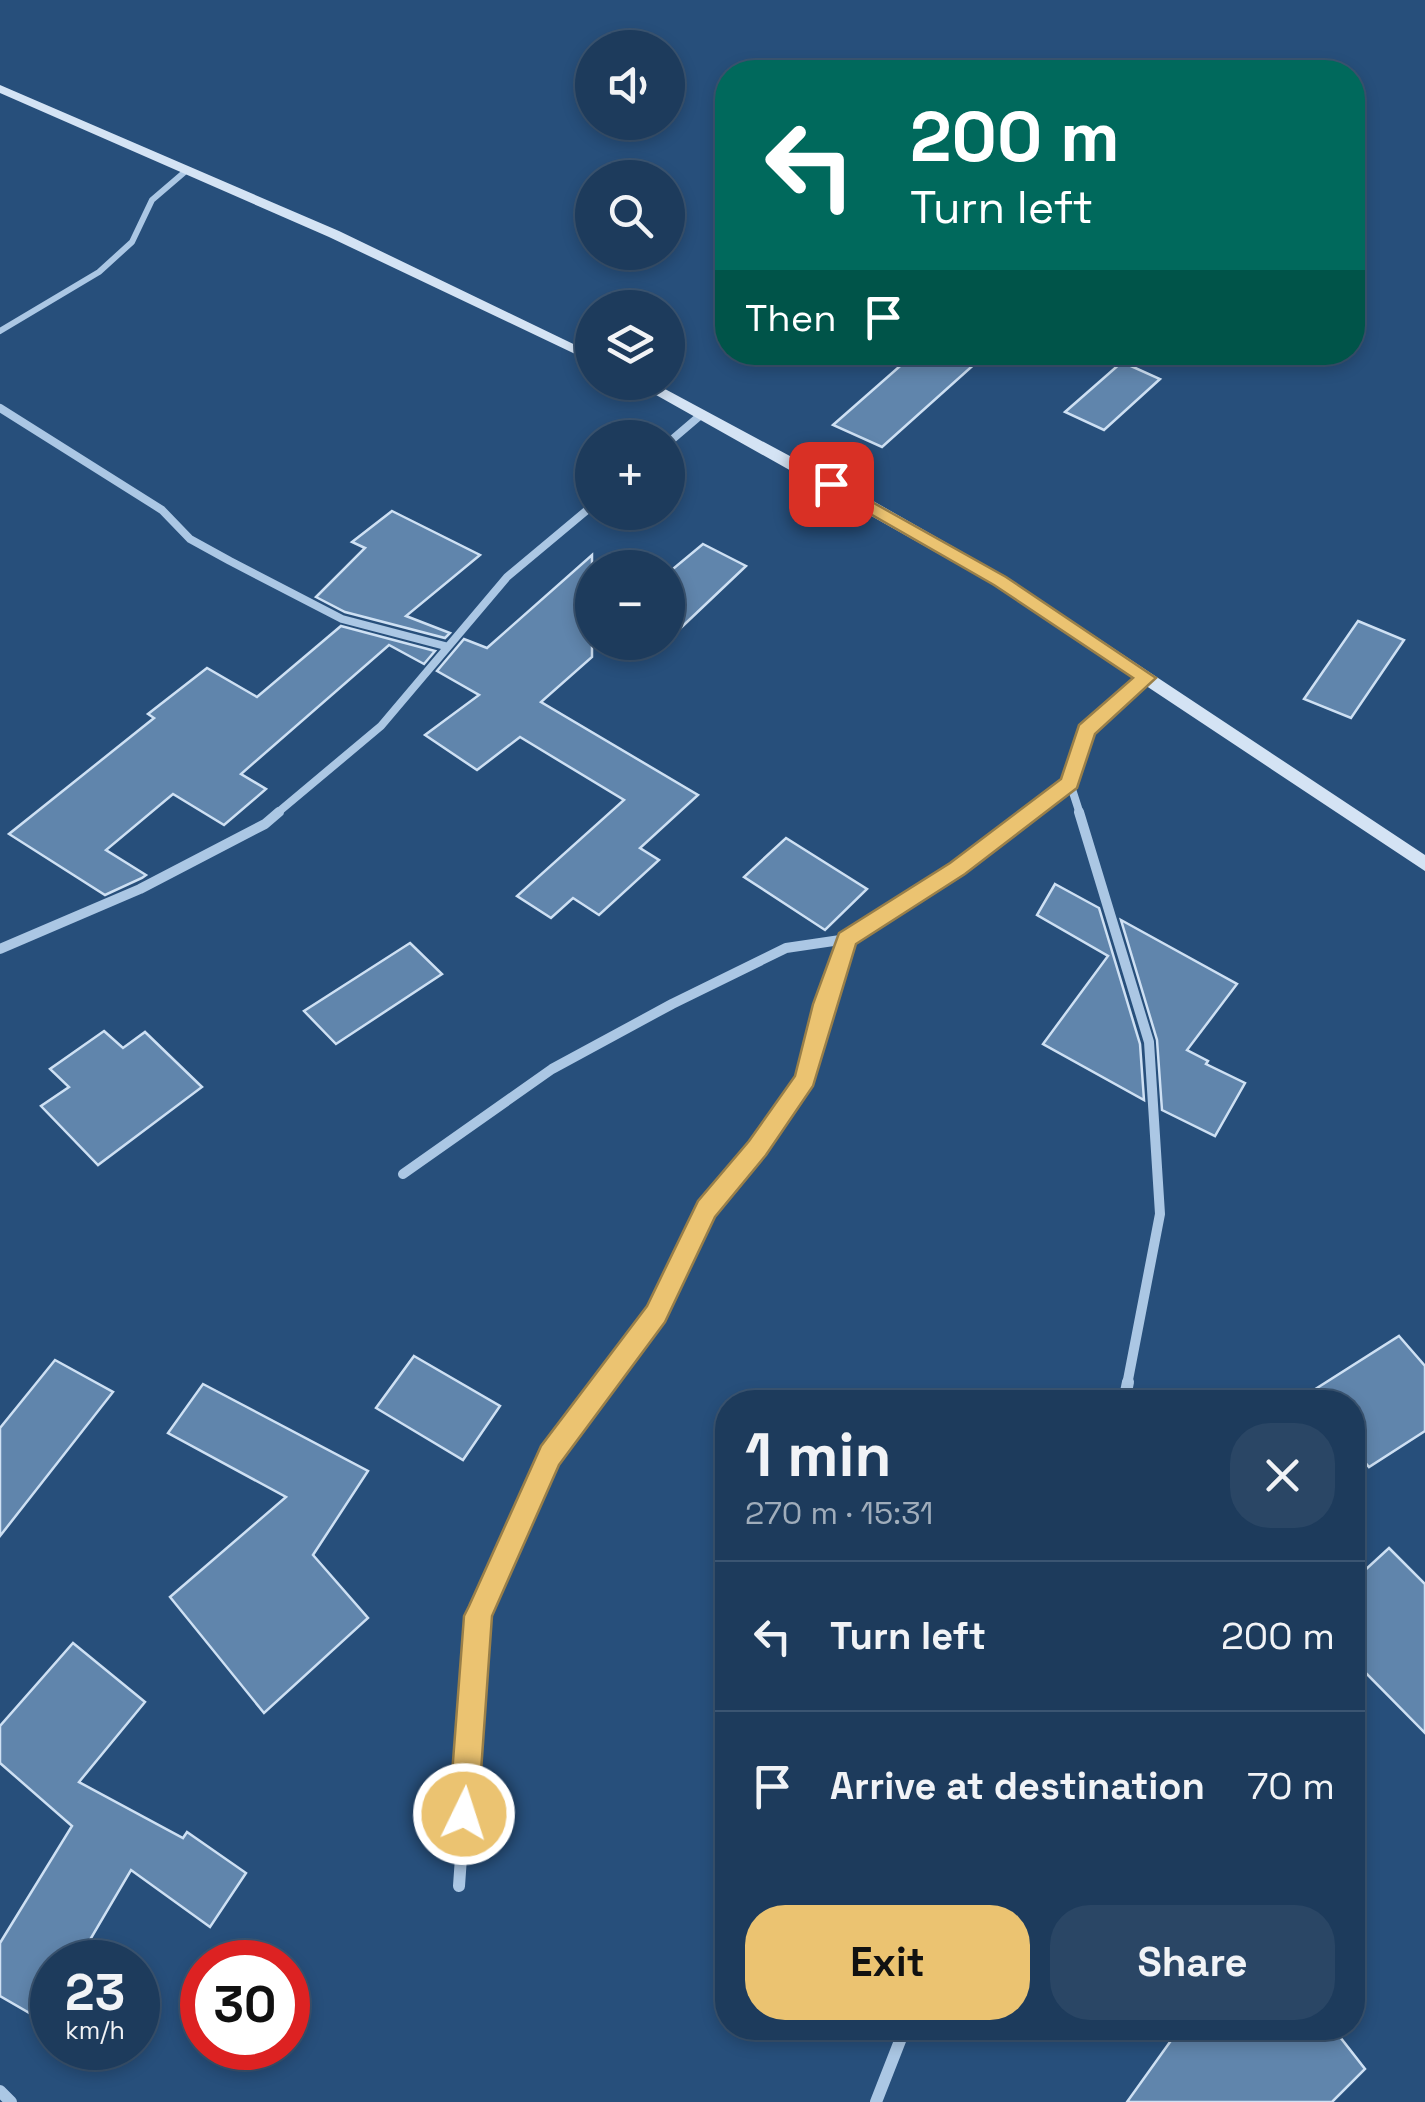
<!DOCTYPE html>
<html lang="en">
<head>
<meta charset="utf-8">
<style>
	body { margin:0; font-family:"Space Grotesk",sans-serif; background:#2a4665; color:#f1f3f6; height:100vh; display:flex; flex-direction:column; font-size:38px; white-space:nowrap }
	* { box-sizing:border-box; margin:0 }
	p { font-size:32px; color:#a0adbb }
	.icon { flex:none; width:55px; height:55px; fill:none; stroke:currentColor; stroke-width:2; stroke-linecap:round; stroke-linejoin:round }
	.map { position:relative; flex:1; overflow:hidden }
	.details { position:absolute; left:715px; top:1390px; width:650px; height:650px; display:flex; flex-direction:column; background:#1d3b5c; border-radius:40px; box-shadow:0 5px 15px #0003,0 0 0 2px #3b5572 }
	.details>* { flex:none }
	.top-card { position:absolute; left:715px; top:60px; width:650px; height:305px; border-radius:40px; box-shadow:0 5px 15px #0003,0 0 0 2px #3b5572; background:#00695c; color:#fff; overflow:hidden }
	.buttons { position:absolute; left:575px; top:30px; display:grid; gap:20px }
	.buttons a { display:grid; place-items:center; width:110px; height:110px; border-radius:50%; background:#1d3b5c; box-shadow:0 5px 15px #0003,0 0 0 2px #3b5572; font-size:50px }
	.speed { position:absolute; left:30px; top:1940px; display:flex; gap:20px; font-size:50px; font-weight:700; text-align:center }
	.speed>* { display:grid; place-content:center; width:130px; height:130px; border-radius:50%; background:#1d3b5c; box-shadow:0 5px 15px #0003,0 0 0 2px #3b5572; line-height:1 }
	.speed small { font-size:25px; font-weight:400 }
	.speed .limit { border:15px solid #d22; background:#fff; color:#111 }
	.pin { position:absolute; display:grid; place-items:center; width:85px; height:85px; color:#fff; margin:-42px; border-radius:20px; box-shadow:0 5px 15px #0006 }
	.me { position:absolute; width:110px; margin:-55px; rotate:4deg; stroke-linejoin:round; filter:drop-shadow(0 0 8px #0008) }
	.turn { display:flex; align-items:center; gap:35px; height:210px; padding:0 30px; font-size:45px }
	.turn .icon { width:130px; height:130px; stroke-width:2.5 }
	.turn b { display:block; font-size:70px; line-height:85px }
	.then { display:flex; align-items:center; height:95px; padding:0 30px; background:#0003; gap:20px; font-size:38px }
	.round { display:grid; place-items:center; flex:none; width:105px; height:105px; border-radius:40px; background:#2a4665 }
	.head { display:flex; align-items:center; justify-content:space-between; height:170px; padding:0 30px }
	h1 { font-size:60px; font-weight:700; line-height:75px }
	.action { display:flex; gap:20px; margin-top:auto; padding:20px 30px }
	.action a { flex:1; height:115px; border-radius:40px; background:#ebc371; color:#111; font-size:40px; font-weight:700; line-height:115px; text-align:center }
	.action a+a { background:#2a4665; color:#f1f3f6 }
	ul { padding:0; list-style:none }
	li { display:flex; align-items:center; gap:30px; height:150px; padding:0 30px; border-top:2px solid #3b5572 }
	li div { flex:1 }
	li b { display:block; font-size:38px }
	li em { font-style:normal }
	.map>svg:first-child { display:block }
</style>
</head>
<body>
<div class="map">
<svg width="1425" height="2102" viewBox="0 0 1425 2102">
	<rect width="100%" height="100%" fill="#274f7b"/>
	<g fill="#6085ac" stroke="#cee0f3" stroke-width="2.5">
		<path d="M916,352H988L882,447L833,425Z"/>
		<path d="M1122,362L1160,379L1104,430L1065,412Z"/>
		<path d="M392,511L480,555L406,616L450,633L445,638L345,612L316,597L365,548L352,542Z"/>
		<path d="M703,544L746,566L668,640V573Z"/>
		<path d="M592,555V657L541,702L698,795L640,848L659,860L599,915L573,898L551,918L517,896L624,800L520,737L477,770L425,735L479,695L437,671L464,639L487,648Z"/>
		<path d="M1358,621L1404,640L1351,718L1304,699Z"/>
		<path d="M341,626L435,651L424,664L389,645L241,774L266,789L224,825L173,794L106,850L146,875L142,878L105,895L9,834L154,718L148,714L207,668L257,697Z"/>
		<path d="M786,838L867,889L825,930L744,877Z"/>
		<path d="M1055,884L1099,908L1140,1044L1144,1100L1043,1044L1108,956L1037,915Z"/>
		<path d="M1121,920L1237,984L1187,1050L1208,1061L1206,1064L1245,1083L1215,1136L1162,1110L1157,1040Z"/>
		<path d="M410,943L442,974L336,1044L304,1011Z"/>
		<path d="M104,1031L123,1048L145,1032L202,1087L98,1165L41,1106L69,1087L50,1069Z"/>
		<path d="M1399,1336L1425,1366V1431L1369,1467L1352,1447V1402H1295Z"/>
		<path d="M414,1356L500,1406L463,1460L376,1408Z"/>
		<path d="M55,1360L113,1392L0,1536V1428Z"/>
		<path d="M203,1384L368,1471L313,1555L368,1618L264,1713L170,1597L286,1497L168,1433Z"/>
		<path d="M1389,1548L1425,1584V1733L1352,1659V1582Z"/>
		<path d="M73,1643L145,1702L79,1782L183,1838L187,1832L246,1873L210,1927L131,1870L77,1962H52V2026L0,1996V1943L72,1826L0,1763V1726Z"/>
		<path d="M1180,2028H1333L1365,2069L1332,2102H1127Z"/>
	</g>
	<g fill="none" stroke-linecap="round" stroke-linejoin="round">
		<path stroke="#abc7e4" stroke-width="6" d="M0,331L99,272L132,242L152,200L187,170"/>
		<g stroke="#abc7e4" stroke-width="8">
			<path d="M0,408L162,510L190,539L230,561L342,619L445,646"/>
			<path d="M668,443L702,414"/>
			<path d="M276,814L381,726L507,577L592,506"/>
			<path d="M1029,814L1070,783"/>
			<path d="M1080,814L1070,783L1086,731L1147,677"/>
		</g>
		<g stroke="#abc7e4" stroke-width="10">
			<path d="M1079,812L1149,1042L1160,1214L1127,1385"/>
			<path d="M0,949L140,889L265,824L279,812"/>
			<path d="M403,1174L552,1069L672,1004L786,948L847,939L958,868L1032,812"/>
			<path d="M603,1385L656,1314L707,1209L758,1148L805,1079L824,1004L847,939"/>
		</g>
		<g stroke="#abc7e4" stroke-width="12">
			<path d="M1124,1402L1128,1382"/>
			<path d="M459,1886L478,1616L550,1456L605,1382"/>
			<path d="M0,2091L11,2102"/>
			<path d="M876,2102L905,2028"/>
		</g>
		<g fill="#d4e3f4" fill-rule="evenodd">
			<path d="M0,85L339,231L592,353V362L329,237L0,93Z"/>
			<path d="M633,382H652L868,498L1006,577L1425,855V871L994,585Z"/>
		</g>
	</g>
	<path fill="#ebc371" stroke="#997f49" stroke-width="2.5" d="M831,479L1006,577L1156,678L1095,734L1077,788L965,874L856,944L813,1086L766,1155L715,1217L665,1322L559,1465L492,1616L478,1814L474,1825L464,1829L453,1825L449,1814L464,1616L469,1606L541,1446L647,1306L698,1201L749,1141L795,1076L813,1004L839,933L950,863L1061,779L1079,725L1133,678L994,585L825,488V480Z"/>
</svg>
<div class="buttons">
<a><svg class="icon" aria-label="sound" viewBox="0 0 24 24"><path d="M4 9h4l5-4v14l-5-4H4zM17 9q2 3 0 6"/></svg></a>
<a><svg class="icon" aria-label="search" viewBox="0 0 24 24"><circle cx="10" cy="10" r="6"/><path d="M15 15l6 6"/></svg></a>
<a><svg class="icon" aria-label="layers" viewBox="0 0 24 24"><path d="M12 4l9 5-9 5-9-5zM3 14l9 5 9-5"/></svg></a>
<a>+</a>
<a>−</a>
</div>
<div class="speed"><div>23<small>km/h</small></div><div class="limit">30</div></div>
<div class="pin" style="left:831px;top:484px;background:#d93025"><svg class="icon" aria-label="arrive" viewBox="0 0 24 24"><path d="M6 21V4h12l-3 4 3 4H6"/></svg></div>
<svg class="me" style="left:464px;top:1814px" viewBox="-20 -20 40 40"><circle r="17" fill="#ebc371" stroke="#fff" stroke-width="3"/><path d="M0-11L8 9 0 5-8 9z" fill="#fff"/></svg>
<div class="top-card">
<div class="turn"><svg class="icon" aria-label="left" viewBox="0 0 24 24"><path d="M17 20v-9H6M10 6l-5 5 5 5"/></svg><div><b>200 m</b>Turn left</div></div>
<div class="then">Then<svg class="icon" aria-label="arrive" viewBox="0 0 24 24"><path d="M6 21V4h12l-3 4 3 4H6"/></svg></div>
</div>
<section class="details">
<div class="head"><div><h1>1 min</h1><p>270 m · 15:31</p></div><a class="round"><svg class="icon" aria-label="close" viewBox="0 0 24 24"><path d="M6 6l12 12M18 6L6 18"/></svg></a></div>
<ul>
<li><svg class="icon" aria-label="left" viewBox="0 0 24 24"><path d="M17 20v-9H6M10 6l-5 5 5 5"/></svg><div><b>Turn left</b></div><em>200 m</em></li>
<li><svg class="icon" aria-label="arrive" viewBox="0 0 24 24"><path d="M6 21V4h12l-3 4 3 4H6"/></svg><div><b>Arrive at destination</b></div><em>70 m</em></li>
</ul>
<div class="action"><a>Exit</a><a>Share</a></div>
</section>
</div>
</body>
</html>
